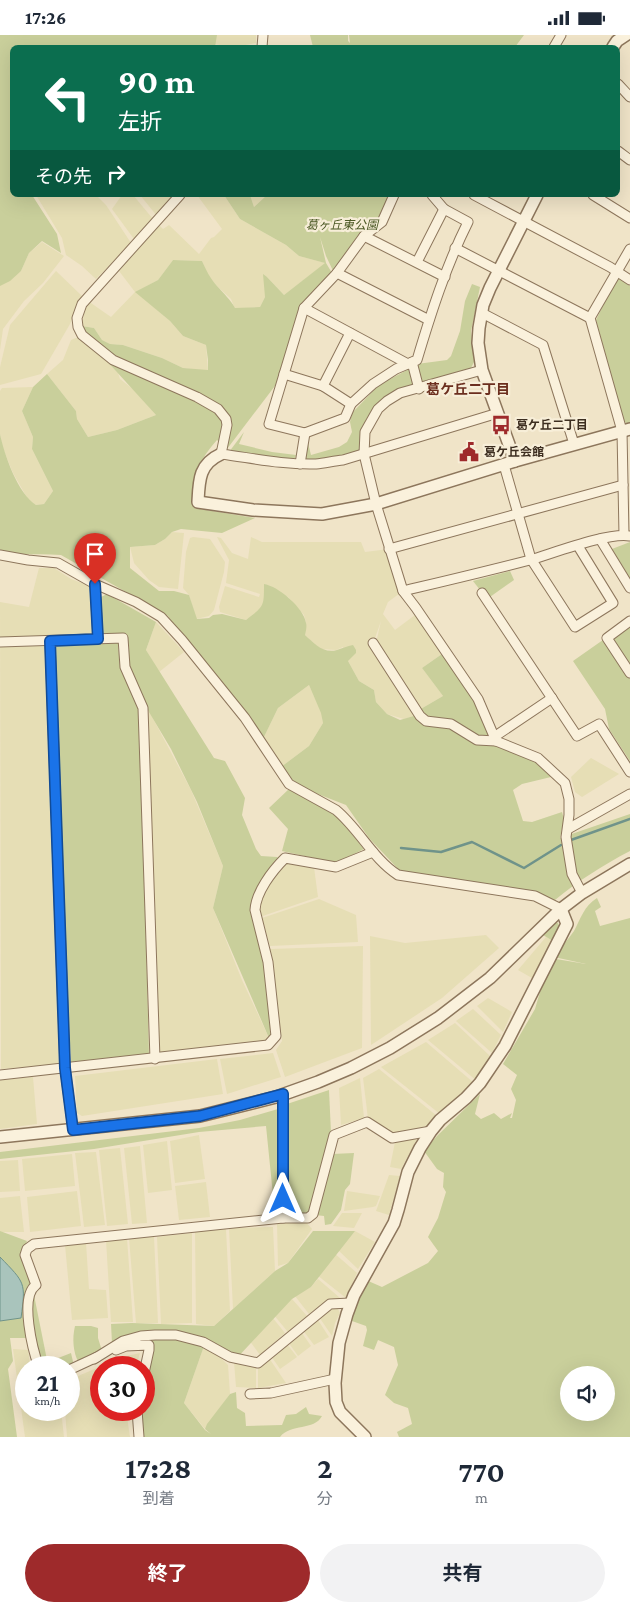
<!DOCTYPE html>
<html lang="ja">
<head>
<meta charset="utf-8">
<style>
	body { margin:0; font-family:"Crimson Pro","Noto Sans JP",serif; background:#f2f2f3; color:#1f2937; height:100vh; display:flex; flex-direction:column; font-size:19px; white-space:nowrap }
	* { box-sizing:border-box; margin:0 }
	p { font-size:16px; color:#747a83 }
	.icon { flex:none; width:28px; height:28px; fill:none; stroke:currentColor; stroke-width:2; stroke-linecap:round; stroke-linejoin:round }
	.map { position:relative; height:1402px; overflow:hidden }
	.drawer { display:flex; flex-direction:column; background:#fff; flex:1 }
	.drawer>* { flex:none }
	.banner { position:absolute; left:10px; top:10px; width:610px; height:152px; border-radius:8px; box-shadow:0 5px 20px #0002; background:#0b6e4f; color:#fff; overflow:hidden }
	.buttons { position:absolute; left:560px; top:1331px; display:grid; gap:10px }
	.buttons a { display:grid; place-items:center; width:55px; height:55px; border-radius:50%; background:#fff; box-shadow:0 5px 20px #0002; font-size:25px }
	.speed { position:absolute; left:15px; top:1321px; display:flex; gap:10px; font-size:25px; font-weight:700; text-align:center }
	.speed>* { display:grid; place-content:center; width:65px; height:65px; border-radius:50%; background:#fff; box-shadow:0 5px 20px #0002; line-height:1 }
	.speed small { font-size:12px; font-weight:400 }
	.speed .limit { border:8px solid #d22; background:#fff; color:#111 }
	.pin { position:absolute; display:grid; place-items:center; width:42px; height:42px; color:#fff; margin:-51px -21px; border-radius:50% 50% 50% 0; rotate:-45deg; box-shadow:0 0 5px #0007 }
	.pin .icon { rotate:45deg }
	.me { position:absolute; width:55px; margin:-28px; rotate:0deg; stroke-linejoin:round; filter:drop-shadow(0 0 4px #0008) }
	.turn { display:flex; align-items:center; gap:18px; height:105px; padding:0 25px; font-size:22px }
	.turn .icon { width:65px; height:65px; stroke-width:2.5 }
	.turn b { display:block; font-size:35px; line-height:42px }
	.then { display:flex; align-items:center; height:48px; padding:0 25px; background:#0003; gap:10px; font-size:19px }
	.eta { display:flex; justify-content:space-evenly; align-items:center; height:85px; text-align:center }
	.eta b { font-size:30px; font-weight:700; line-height:35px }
	.button { display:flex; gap:10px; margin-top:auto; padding:10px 25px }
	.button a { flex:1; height:58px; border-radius:30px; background:#9e2a2b; color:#fff; font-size:20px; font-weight:700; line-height:58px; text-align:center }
	.button a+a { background:#f2f2f3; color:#1f2937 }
	.status { display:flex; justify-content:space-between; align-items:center; height:35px; padding:0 25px; background:#fff; direction:ltr }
	.status svg { height:14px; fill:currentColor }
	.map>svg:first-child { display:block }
</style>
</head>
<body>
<div class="status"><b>17:26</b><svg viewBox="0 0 49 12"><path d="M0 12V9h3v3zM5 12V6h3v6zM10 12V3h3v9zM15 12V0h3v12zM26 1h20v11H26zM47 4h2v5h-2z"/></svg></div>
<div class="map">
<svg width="630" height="1402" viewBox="0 0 630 1402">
	<rect width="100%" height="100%" fill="#f0e4c8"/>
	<g fill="#e6deb5">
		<path d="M216,0H256V8L235,12L213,9Z"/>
		<path d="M36,160H96L106,170L131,208L96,244L82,231L66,220L62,203Z"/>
		<path d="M122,160H133L153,184L134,204L112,174Z"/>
		<path d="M140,160H175L157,181Z"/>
		<path d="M197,160H224L240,184L286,210L299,221L326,228L284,260L267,242L265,262L260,272L235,274L231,264L218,252L208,241L202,226L173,225L158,245L136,257L170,286L183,301L206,310L208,336L183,333L162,323L123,310L110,309L102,305L94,293L82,291L85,273L88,266L111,282L135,257L119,236L140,210L159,190L163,194L169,190L199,219L211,203L214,202L222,194Z"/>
		<path d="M250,160H267L254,172Z"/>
		<path d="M42,207L64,221L43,248L24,266L3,294L0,315V250L21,236L29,218Z"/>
		<path d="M56,236L82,261L70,289L41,339L0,350V332L10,290Z"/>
		<path d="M78,302L95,313L118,338L120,344L134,355L156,380L117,395L88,402L77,384L76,376L47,339L63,325L71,305Z"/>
		<path d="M33,352L22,376L33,402L32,414L53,456L44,469L36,470L29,466L13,438L2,411L0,399V356L2,353Z"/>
		<path d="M172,497L184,498L178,554L159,552L149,545L134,528L130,512L155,510L165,504Z"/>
		<path d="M193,502L210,504L225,527L224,537L214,575L209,581L196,584L189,560L183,553L186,517L190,503Z"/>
		<path d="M217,502L221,503L232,518L248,524L251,502L262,507H361L365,517L389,514L403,556L388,567L383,579L395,595L415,580L442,619L422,633L443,661L419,675L376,608L381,586L373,609L417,680L404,684L387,679L376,667L374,655L359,646L348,626L343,612L336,615L320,614L305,600L306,587L304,580L288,562L268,550L264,549V564L262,573L246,585L220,577L219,572L225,551L259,562L260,559L226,548L229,525Z"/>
		<path d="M39,533H54L71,544L90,551L98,600L46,603L59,1029L1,1034L0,567L29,572Z"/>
		<path d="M156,587L184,617L159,637L146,615Z"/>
		<path d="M309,650L322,679L323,688L309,711L281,732L263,704L278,673Z"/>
		<path d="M149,676L191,755L223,831L213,873L242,945L269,1003L264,1007L159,1019L147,679Z"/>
		<path d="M591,723L619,739L582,762L575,757L571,742Z"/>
		<path d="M285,823L314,832L318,862L257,883L255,876L269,842Z"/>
		<path d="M319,864L356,880L358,907L270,911L262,883Z"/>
		<path d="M486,900L499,913L442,963L371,1010L370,901L405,908Z"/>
		<path d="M546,902L552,905L532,943L518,935Z"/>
		<path d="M363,911L362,1013L285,1042L276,1015L282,1006L270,914Z"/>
		<path d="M488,963L512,977L503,997L477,971Z"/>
		<path d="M473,974L501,1000L492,1018L456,986Z"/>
		<path d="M455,988L490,1021L477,1046L428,1005Z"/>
		<path d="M426,1007L474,1048L440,1079L381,1032Z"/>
		<path d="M273,1018L281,1042L227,1059L220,1024Z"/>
		<path d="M217,1024L223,1059L82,1081L77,1078L75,1041Z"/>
		<path d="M379,1034L437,1081L427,1091L395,1098L368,1084L363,1043Z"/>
		<path d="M33,1042L37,1089L0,1094V1045Z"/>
		<path d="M360,1043L364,1083L341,1090L339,1053Z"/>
		<path d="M199,1100L205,1144L175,1148L170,1106Z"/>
		<path d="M418,1102L401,1134L390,1132L395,1107Z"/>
		<path d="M167,1106L172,1155L148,1158L143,1110Z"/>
		<path d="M140,1111L147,1188L132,1189L124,1113Z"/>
		<path d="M120,1113L128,1189L107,1191L99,1115Z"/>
		<path d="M96,1117L105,1190L84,1192L75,1118Z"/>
		<path d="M72,1119L75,1151L25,1156L22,1124Z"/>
		<path d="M18,1125L20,1156L0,1157V1126Z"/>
		<path d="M389,1140L400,1141L389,1180L376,1176Z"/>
		<path d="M206,1147L210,1182L179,1185L175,1151Z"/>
		<path d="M77,1156L81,1191L30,1197L27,1162Z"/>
		<path d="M347,1156L380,1161L376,1171L373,1172L344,1176Z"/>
		<path d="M20,1161L24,1197H0V1163Z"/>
		<path d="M342,1178H362L354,1193L333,1191Z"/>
		<path d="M305,1186L312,1194L288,1228L278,1231L277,1189Z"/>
		<path d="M273,1192L275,1236L233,1274L229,1193Z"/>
		<path d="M226,1194L230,1276L214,1291L196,1289L195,1197Z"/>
		<path d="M355,1196L375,1207L358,1234L337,1214Z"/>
		<path d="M192,1198V1288L161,1289L157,1202Z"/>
		<path d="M154,1202L158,1288H136L129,1203Z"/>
		<path d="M127,1203L133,1287H111L106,1205Z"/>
		<path d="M86,1208L89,1254L106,1255L108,1283L72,1285L65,1210Z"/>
		<path d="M334,1218L357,1238L346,1263L317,1240Z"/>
		<path d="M318,1244L340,1263L327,1265L309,1279L295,1261L311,1252Z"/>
		<path d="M292,1264L307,1281L288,1297L273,1279Z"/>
		<path d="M331,1272H337L340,1278L335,1288L332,1301L319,1282Z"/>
		<path d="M272,1282L285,1298L260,1320L249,1305Z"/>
		<path d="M318,1285L329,1302L314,1310L302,1294Z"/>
		<path d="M302,1298L311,1311L298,1321L288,1307Z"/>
		<path d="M287,1309L297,1322L280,1334L271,1321Z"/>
		<path d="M204,1311L217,1319L228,1330L230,1359L205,1394L184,1368Z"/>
		<path d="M13,1314L28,1315L30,1329L32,1332H26V1375H61L64,1402H25Z"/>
		<path d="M140,1318L136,1332H101V1375H126L130,1402H67L65,1375H69V1345L122,1322Z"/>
		<path d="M269,1323L286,1348L258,1353V1331Z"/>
		<path d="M234,1327L256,1332V1353L236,1352Z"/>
	</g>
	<g fill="#c9cf9b" fill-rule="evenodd">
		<path d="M0,0H217L215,12H12V160H32L57,199L61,218L42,206L29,218L21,236L10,246L0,251Z"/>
		<path d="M310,0H348V6L350,8L349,0H524L515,12H313Z"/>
		<path d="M224,160H250L254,172L267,160H391L382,187L335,240L326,221L320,202L326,228L332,238L301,274L284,339L227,414L217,405C195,430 195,440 194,473L255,483L222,498L181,494L172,497L165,504L155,510L130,512V533L159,556H174L189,560L197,584L209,583L213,580L222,579L246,585C264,571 264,572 264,549C278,551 304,573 306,588C307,591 306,596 305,600C314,608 323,619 337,615C343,613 347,611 353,610L356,615V618L348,626L359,646L374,655L376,667L387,679L400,685L417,680L419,675L443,661L422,633L442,619L475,666L494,702L534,722L551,742L522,749L513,755L523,786L532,787L562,777L564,784L560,803L630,779V816C603,830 578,846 555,865L539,860L400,836L369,803L346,770L305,754L291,744L281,732L309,711L323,688L321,678L309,650L278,673L263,704L262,699L187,614L168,581L61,520C40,518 20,521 0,517V399C4,419 18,459 36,470L44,469L53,456L32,414L33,402L22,376L33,352L47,339L76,376L77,384L88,402L117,395L156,380L95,313L82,291L94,293L102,305L110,309L123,310L162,323L183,333L208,335V325L206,310L183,301L170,286L135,257L158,245L173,225L202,226C206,235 210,243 217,251C224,259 230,264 235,273L260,272L265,262L263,239L267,242L284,260L325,228L299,221L286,210L240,184Z"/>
		<path d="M617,242L630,251V388L628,389L623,386L596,285Z"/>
		<path d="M472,249L480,252L471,296L474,327L470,335L422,348L417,329L447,325L451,321L460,296L465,266Z"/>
		<path d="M409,334L414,351C394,359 371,368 364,390C361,398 361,406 360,414C346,425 323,423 306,425L303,418L308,408L311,420L339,412L347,407L352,397L350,387L352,378L379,350Z"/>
		<path d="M244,397L239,409L272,417L296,420L295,423L283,424L229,417Z"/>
		<path d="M630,507V543L612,514Z"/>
		<path d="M510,536L514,545L487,564L473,546Z"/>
		<path d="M107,559L156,587L146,615L214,723L225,726L245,763L242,780L256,814L261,821L277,822L280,825L257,858L261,908L273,994L269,1003L213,873L223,831L197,767L171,714L146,672L129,630L126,599L103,598L101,562Z"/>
		<path d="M630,586V726L609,694L605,674L573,626Z"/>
		<path d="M118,608L120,632L140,676L149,1020L71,1027L53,691V613L57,610Z"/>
		<path d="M289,754L338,782L364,814L336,828L282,816L288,794L269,773Z"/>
		<path d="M597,863L601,872L595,876L600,891L630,883V1402H399L397,1397L412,1389L408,1373L394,1368L385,1360L398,1330L394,1312L378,1305L374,1315L363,1311L367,1295L366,1291L352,1286L355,1267L366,1245L382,1252L428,1228L438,1216L428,1202L438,1183L446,1157L443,1152L444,1138L437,1134L424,1116L437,1101L480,1059L475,1079L481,1084L494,1078L501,1084L512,1078L510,1083H512L516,1065L511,1054L517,1040L503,1029L535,974L550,923L586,929L554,922C560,913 568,905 574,896C581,883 584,871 597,863ZM569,1340H606V1378H569Z"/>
		<path d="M555,887L558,888L560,893L553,906L543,900Z"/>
		<path d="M329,1055L331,1098L311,1176L302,1180L290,1181L287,1177V1069Z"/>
		<path d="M278,1074L280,1178L275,1180L266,1091L199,1097L94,1114L0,1124V1117L199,1093L240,1085Z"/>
		<path d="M354,1118L350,1149L345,1155L341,1175L331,1189L325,1190L324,1181L315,1180L332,1119Z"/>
		<path d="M0,1196L27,1206L21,1218L32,1250L48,1330V1327L71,1318L74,1331L69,1332H48V1330L47,1332H41L31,1303H10L13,1326L8,1334L17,1402H0Z"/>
		<path d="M313,1196H355L311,1252L292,1264L236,1324L204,1311L184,1368L205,1395L211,1399L205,1394L207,1389L230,1359L236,1357L237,1373L245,1378L246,1391L282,1390L286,1380L296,1379L306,1372L309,1379L322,1381C314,1396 291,1388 280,1402H140L137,1375H144V1339L150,1304L112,1308L111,1289L132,1288L214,1291L275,1236L288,1228Z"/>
		<path d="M75,1291H91L98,1293V1303L102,1316L79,1328C73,1318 72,1303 75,1291Z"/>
	</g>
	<path fill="#a9c4bc" stroke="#6f938a" d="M0,1222C25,1248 26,1247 21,1283L0,1286Z"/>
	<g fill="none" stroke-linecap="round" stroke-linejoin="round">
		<g stroke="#6f938a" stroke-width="2.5">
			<path d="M571,805L630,784"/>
			<path d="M401,813L441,817L472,807L524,833L561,810"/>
		</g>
		<defs>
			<g id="minor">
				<path d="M262,12L263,0"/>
				<path d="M554,12L561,0"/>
				<path d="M618,49L630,62"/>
				<path d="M618,116L630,125"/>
				<path d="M180,160L82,269L77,283L78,292L82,300L113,325L197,362L218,374L226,384L227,390L221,419C252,423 284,430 316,429C325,428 334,426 343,425L498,378"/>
				<path d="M394,160L382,187L364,201L337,238L304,273L269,389L305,398L345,383L351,369L373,349L396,334L417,325C431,278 446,231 468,187L444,174L432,160"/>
				<path d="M474,160L610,232L630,245"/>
				<path d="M593,160L630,183"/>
				<path d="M364,201L445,242"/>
				<path d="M455,213L590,283"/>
				<path d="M417,227L444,174"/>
				<path d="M337,238L429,285"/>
				<path d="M304,273L408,329"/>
				<path d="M482,278L543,310L574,409"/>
				<path d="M412,327L419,354"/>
				<path d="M482,335L400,358L387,366L378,374L365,397L364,419L376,469L403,556L416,573L478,664L496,706L538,723L565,748L569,764V780L566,802L572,839L582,858"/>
				<path d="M284,339L323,351L351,369"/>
				<path d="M323,351L350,298"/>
				<path d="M300,429L305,398"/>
				<path d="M504,430L531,524L575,592L613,568L578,511"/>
				<path d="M624,500L622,396L590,283L630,214"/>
				<path d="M600,504L630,553"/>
				<path d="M389,514L623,450"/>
				<path d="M0,520L28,525L58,528L95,549L136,567L161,582L182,605L245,683L289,749L336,775C359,794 373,824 398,840L535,861L561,874"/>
				<path d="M95,549L98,604"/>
				<path d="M403,556C445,546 488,536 530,525C554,518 608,497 630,501"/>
				<path d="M482,558L577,701L599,689L630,737"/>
				<path d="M630,586L607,603L630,638"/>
				<path d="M50,606L65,1033L73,1095"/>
				<path d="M0,607L123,603L125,632L143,673L155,1024"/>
				<path d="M373,608L420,681L426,686L451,689L477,705L496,706"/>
				<path d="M494,702L552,663"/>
				<path d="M568,794L630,759"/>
				<path d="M0,1040L268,1010L276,1001L268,927L255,875C256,857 272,836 285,823L336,832L373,817"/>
				<path d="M283,1183V1059"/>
				<path d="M116,1315L126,1311L149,1310V1315L144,1338"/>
				<path d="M94,1324L123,1306L141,1301L155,1300H176L203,1307L230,1322L258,1328L330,1269L350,1268"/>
				<path d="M39,1332C33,1316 19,1262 36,1250L25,1220L27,1214L34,1209L283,1183H308L313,1179L334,1100L367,1087L392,1103L431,1096"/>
				<path d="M69,1335L97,1322"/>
				<path d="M250,1359L271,1358L335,1344"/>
				<path d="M137,1375L139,1402"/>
			</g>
			<g id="tertiary">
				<path d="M613,12L617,6L626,0"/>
				<path d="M221,419C199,429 199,445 198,467L253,475L322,479L376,469L515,426L630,394"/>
				<path d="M515,426L482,335L478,308L479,293L483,270L490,253L537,160"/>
				<path d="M0,1102L200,1081L276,1062L318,1047L351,1033L390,1013L438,983L490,943L561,874L582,858L630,829"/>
				<path d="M365,1402L340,1377L336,1367L335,1348L339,1308L347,1279L354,1260L394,1188L398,1175L408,1137L420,1113L431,1096L440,1085L466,1063L480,1048L505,1011L567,889L561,874"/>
			</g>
		</defs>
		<use href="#minor" stroke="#8d765c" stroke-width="11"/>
		<use href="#tertiary" stroke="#8d765c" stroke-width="14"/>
		<use href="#minor" stroke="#faf1dc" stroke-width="9"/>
		<use href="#tertiary" stroke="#faf1dc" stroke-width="11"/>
	</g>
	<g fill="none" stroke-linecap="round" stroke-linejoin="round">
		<defs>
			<path id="route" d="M95,549L98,604L50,606L65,1033L73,1095L200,1081L283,1059V1164"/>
		</defs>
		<use href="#route" stroke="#114b97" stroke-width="12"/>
		<use href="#route" stroke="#1a73e8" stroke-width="9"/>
	</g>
	<defs>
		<symbol id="bus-bare" viewBox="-9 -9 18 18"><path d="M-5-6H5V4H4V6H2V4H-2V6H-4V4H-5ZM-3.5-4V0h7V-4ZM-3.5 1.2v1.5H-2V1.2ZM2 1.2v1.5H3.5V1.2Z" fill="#9e2a2b" stroke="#f7eed8" stroke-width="2.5" paint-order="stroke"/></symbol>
		<symbol id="civic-bare" viewBox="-9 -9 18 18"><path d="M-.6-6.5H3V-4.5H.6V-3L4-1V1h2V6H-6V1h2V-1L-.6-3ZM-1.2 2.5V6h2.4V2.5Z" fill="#9e2a2b" stroke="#f7eed8" stroke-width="2.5" paint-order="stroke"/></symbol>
	</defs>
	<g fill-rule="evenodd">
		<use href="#bus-bare" x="487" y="376" width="28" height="28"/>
		<use href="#civic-bare" x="455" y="403" width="28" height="28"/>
	</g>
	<g text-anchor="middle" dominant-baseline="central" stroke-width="4.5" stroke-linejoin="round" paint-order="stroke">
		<g font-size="12" font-style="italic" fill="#4d5a26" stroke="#f7eed8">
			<text x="342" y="190">葛ヶ丘東公園</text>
		</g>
		<g font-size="12" font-weight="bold" fill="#3d2e20" stroke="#f7eed8" text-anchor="start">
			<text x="516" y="390">葛ケ丘二丁目</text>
			<text x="484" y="417">葛ケ丘会館</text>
		</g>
		<g font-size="14" font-weight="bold" fill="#6b2e1e" stroke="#f7eed8">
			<text x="468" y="354">葛ケ丘二丁目</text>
		</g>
	</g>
</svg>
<div class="buttons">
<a><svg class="icon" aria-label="sound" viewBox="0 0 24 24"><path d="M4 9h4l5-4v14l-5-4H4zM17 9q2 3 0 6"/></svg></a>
</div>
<div class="speed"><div>21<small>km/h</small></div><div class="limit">30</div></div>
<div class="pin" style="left:95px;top:549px;background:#d93025"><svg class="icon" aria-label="arrive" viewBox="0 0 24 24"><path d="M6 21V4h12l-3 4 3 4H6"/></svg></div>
<svg class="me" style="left:283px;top:1164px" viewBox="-20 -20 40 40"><path d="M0-17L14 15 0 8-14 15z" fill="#1a73e8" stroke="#fff" stroke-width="4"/></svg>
<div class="banner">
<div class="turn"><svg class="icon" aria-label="left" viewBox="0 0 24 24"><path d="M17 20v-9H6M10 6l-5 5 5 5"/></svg><div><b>90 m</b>左折</div></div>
<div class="then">その先<svg class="icon" aria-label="right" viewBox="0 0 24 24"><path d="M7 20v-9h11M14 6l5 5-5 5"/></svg></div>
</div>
</div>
<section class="drawer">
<div class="eta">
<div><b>17:28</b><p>到着</p></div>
<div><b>2</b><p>分</p></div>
<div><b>770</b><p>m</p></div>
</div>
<div class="button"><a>終了</a><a>共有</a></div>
</section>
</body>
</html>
